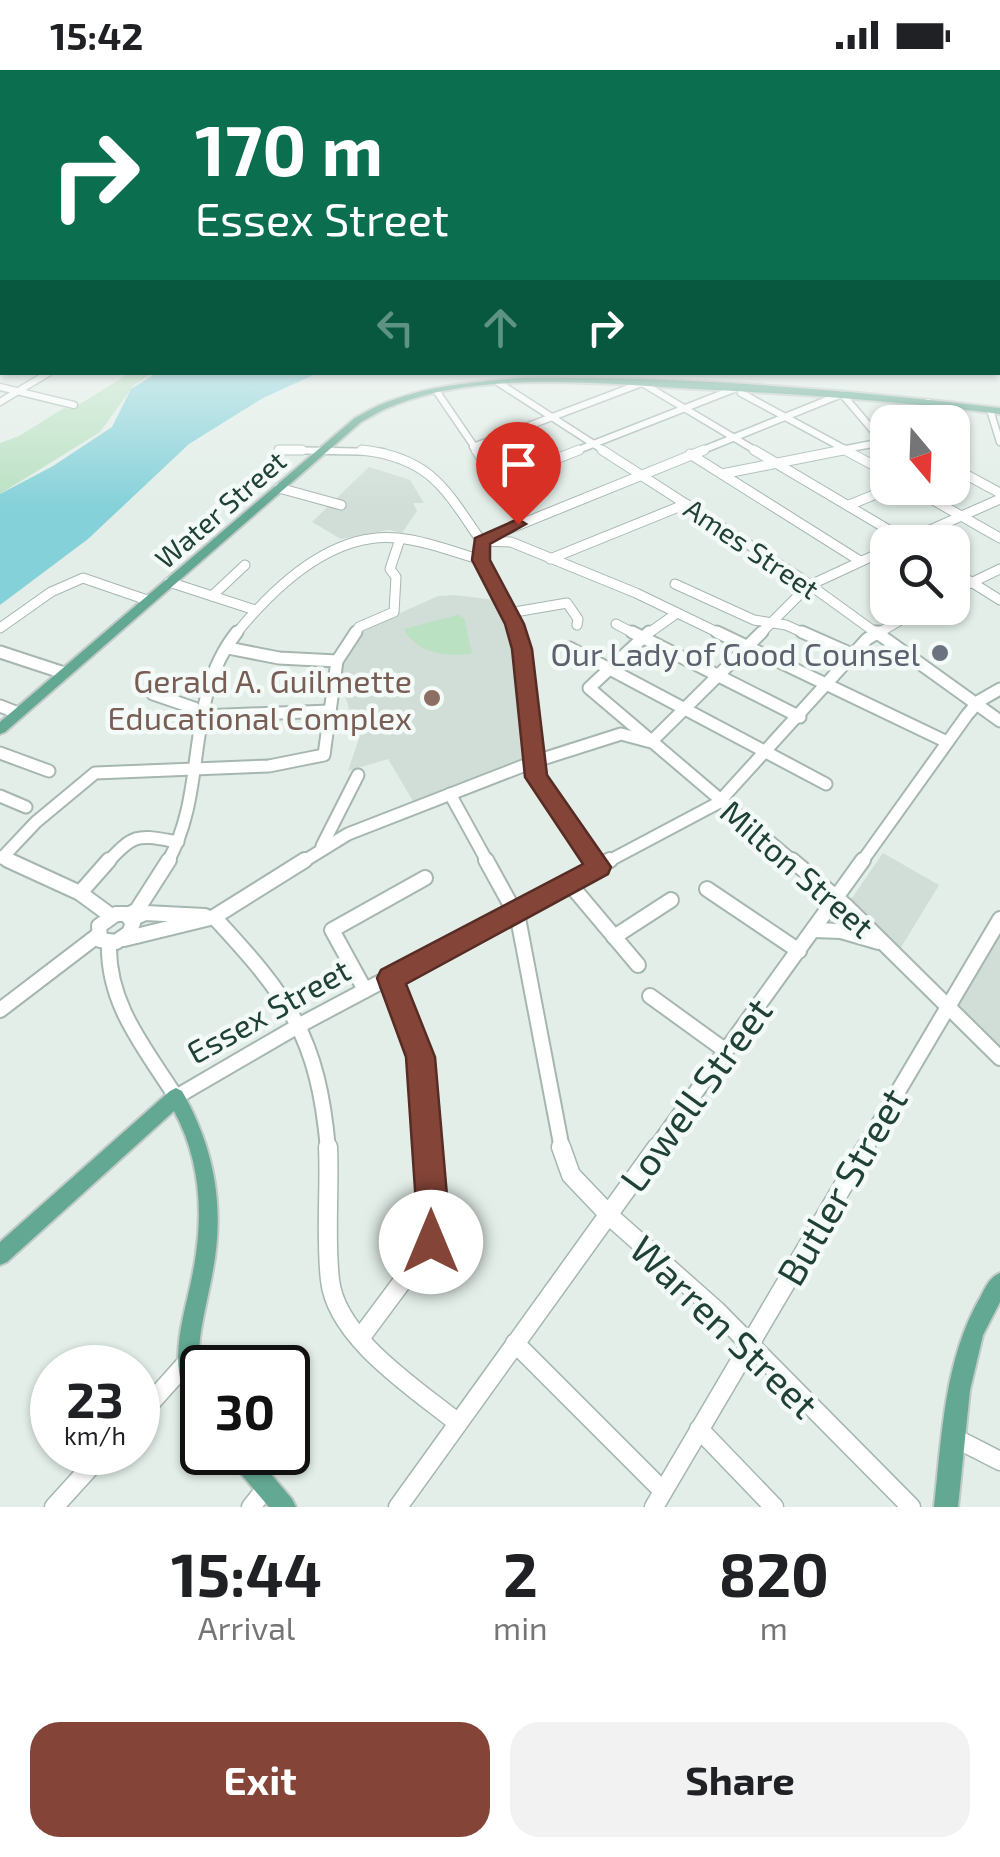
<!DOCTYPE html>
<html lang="en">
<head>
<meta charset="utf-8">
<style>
	body { margin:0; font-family:"Exo 2",sans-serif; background:#f2f2f2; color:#202124; height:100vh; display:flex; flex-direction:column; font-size:38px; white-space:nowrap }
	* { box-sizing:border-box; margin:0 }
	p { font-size:32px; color:#757577 }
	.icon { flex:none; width:55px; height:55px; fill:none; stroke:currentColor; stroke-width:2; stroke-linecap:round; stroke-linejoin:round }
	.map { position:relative; height:1437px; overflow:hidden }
	.drawer { display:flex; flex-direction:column; background:#fff; flex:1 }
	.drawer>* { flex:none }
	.top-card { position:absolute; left:0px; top:0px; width:1000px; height:305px; box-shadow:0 2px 8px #0004; background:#0b6e4f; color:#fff; overflow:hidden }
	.needle { width:65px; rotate:161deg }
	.buttons { position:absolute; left:870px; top:335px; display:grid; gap:20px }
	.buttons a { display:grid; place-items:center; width:100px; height:100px; border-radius:20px; background:#fff; box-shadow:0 2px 8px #0004; font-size:50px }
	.speed { position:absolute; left:30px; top:1275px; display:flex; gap:20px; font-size:50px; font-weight:700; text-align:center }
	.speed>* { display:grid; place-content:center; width:130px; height:130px; border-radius:50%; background:#fff; box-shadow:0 2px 8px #0004; line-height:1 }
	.speed small { font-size:25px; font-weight:400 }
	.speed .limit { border:5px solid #111; border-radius:15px; background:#fff; color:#111 }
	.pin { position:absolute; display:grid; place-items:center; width:85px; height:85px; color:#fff; margin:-102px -42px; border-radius:50% 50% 50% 0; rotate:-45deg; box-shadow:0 0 10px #0007 }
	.pin .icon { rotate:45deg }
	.me { position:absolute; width:110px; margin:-55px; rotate:0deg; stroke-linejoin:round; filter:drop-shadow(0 0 8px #0008) }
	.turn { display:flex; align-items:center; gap:35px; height:210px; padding:0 30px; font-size:45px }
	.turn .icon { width:130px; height:130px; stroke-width:2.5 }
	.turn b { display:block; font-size:70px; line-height:85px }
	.lanes { display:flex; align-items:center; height:95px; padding:0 30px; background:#0003; justify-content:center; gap:50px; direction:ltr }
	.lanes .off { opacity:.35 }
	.eta { display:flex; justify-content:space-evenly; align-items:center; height:170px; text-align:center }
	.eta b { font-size:60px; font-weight:700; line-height:70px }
	.primary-button { display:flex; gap:20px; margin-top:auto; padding:20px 30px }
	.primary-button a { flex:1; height:115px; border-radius:30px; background:#844438; color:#fff; font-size:40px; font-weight:700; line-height:115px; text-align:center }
	.primary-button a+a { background:#f2f2f2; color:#202124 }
	.status { display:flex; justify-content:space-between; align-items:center; height:70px; padding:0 50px; background:#fff; direction:ltr }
	.status svg { height:28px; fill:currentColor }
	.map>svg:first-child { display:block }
</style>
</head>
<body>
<div class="status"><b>15:42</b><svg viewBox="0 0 49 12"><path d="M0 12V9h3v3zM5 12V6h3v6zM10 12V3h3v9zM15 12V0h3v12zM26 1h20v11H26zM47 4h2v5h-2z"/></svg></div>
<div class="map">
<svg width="1000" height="1437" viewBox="0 0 1000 1437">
	<rect width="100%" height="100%" fill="#e3eee8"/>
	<g fill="#d1ded7">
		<path d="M369,397L410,410L424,433H413L417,441L402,463L389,460L341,469L312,452Z"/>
		<path d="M455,525L495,530L513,568L526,687L413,731L388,689L348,701L359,668L339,608L341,596L349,576L369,557L438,526Z"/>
		<path d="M883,783L939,815L900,879L850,831Z"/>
		<path d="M1000,861V976L958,935Z"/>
	</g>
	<g fill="#b9e1c2">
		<path d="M130,303H152L134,315L100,362L0,424V373L19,366L64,338L72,339Z"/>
		<path d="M458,545L464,548L472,583C447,588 416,583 404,559Z"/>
	</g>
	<path fill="#85d1d9" d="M158,302L318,303L263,328L189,374L88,469L0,535V424L53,396L112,357L131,319Z"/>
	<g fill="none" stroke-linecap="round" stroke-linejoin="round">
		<defs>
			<g id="minor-far4">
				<path d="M499,313L606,382"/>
				<path d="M0,317L74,335"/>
				<path d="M437,322L478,382"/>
				<path d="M0,332L50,302"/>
				<path d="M928,332L932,352"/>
				<path d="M990,340L1000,372"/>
				<path d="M473,377L642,313L758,382"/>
				<path d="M279,380L383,382"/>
				<path d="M573,382L739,317L741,323L850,382"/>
				<path d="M698,382L842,324L888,378"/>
				<path d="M831,382L882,372"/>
			</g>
			<g id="minor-far3">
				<path d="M279,380H302"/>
				<path d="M362,380C430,388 445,418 481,471"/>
				<path d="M476,380L524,451"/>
				<path d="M602,380L796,505L879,565"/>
				<path d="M754,380L909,472"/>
				<path d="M845,380L888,403"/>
				<path d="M690,384L860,491"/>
				<path d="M952,397L1000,423"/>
				<path d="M722,404L843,380"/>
				<path d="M497,412L579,380"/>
				<path d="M279,418L341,435"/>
				<path d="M912,418L1000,468"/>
				<path d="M849,435L891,418"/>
				<path d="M489,467L704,380"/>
				<path d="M481,471L511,472L636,523L723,565"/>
				<path d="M903,472L1000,429"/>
				<path d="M481,486L518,565"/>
				<path d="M550,489L686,434"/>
				<path d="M952,500L1000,530"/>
				<path d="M169,512L255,540"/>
				<path d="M675,514L754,550L786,555L808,565"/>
				<path d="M952,522L1000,499"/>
				<path d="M212,526L245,495"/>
				<path d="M509,543L567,533L578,549L577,555"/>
				<path d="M616,554L637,565"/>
				<path d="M0,558L51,522L83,508L147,530"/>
				<path d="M235,565C273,518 332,461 398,468C426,471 454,482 481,490"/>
				<path d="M354,565L359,557L394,542L396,507L390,499L400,469"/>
				<path d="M646,565L677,543"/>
				<path d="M759,565L808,516L888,479"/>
				<path d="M875,565L921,538"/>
			</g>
			<g id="minor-far2">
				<path d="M517,562L536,707L596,793"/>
				<path d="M632,562L800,647"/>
				<path d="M649,562L589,618L795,793"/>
				<path d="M717,562L947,672"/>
				<path d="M802,562L854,585"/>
				<path d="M876,562L1000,651"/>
				<path d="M228,578L279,588L337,591"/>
				<path d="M570,578L826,714"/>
				<path d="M0,582L64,603"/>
				<path d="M153,624L194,638L202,646L329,641"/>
				<path d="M0,636L18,643"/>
				<path d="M0,683L49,701"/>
				<path d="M450,724L488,793"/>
				<path d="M0,726L26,737"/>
				<path d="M322,776L358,705"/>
				<path d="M0,787L13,793"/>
				<path d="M2,788L36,752L95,703L269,696L324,685L337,591L356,562"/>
				<path d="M107,793C135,762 138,765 178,772"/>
				<path d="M167,793C209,721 183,629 237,562"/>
				<path d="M301,793L348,764L533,692L621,664L651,672L762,562"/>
				<path d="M605,793L718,733L867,569L879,562"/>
				<path d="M861,793L967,645L979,631L1000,619"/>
			</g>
			<g id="minor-far1">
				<path d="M8,790L80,823L110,845"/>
				<path d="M486,790L518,848L562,1079"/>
				<path d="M594,790L599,797"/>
				<path d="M792,790L845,835L1000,988"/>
				<path d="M569,813L638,895"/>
				<path d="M707,819L799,881"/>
				<path d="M80,823L109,790"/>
				<path d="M116,844H126L133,853L129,863L116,872L100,870L99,856Z"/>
				<path d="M128,845L137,840L169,790"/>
				<path d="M214,847C289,928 318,966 328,1079"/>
				<path d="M132,849L145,843L205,846"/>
				<path d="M814,860L841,861L879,872"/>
				<path d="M614,867L671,830"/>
				<path d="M124,869L214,847L305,790"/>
				<path d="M109,873C107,934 145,978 176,1027L298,956L610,790"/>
				<path d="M390,908L420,987L427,1079"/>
				<path d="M365,920L332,860L425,808"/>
				<path d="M650,926L726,981"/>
				<path d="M0,940L97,866"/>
				<path d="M655,1079L863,790"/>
				<path d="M864,1079L1000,849"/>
			</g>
			<g id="minor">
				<path d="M328,1077C330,1121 325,1167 330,1210C336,1268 416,1319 458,1353"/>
				<path d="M561,1077L571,1105L613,1149L716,1240L911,1437"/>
				<path d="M361,1267L431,1173L427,1077"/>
				<path d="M515,1273L663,1421"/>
				<path d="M138,1347L188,1291"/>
				<path d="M699,1359L774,1437"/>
				<path d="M953,1367L1000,1391"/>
				<path d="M54,1437L104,1382"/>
				<path d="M251,1437L266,1418"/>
				<path d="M398,1437L657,1077"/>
				<path d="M654,1437L866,1077"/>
			</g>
			<g id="major">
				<path d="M522,308C680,306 843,319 1000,338V344C899,331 798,324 697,319C605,314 482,300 395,335C383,339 372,346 361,352L5,662L0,664V652L355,348C366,342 378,335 390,331C432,315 477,312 522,308Z"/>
				<path d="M176,1018L182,1021C214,1078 225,1135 213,1200C209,1223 203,1245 200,1268C197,1297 204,1325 202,1353L194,1350C162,1284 187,1249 196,1184C203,1134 198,1085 174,1041L7,1192L0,1195V1172L170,1021Z"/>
				<path d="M1000,1203V1232L983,1265L970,1320L958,1437H934C942,1366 944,1289 981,1226C986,1216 990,1207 1000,1203Z"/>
				<path d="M226,1382H252L292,1429L296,1437H269L229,1390Z"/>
			</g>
		</defs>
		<use href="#minor-far4" stroke="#a5b7af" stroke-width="9"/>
		<use href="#minor-far3" stroke="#a5b7af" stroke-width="11"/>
		<use href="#minor-far2" stroke="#a5b7af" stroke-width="15"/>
		<use href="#minor-far1" stroke="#a5b7af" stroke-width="18"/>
		<use href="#minor" stroke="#a5b7af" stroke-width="21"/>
		<use href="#major" stroke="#c1cac7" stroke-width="4"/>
		<use href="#minor-far4" stroke="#fff" stroke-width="6"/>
		<use href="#minor-far3" stroke="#fff" stroke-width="9"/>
		<use href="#minor-far2" stroke="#fff" stroke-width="11"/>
		<use href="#minor-far1" stroke="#fff" stroke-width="14"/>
		<use href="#minor" stroke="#fff" stroke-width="18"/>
		<use href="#major" fill="#63a892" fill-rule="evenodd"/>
	</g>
	<linearGradient id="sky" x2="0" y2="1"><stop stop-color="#80c0e2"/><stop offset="0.54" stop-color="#f2f7f5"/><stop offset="1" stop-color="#f2f7f5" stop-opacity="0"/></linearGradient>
	<rect width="1000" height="437" fill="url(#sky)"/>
	<path fill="#844438" stroke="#562c24" stroke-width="2.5" d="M518,449L526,454L490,474V490L524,554L532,579L547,705L611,797L608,804L406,914L435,987L449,1149L442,1184L431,1189L419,1184L414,1172L417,1149L406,987L377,908L381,900L583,794L525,707L512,579L505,554L472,490L475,468Z"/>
	<circle fill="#6b7280" stroke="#f4faf7" stroke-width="4" cx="940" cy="583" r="10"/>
	<circle fill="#8d6e63" stroke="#f4faf7" stroke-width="4" cx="432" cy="628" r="10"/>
	<g text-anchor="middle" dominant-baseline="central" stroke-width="9" stroke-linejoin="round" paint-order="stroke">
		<g font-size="28" fill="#204236" stroke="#f4faf7">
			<text transform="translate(220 439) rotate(-41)">Water Street</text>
			<text transform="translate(752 478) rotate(34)">Ames Street</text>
		</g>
		<g font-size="32" fill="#5b616d" stroke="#f4faf7" text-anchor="end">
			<text x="920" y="583">Our Lady of Good Counsel</text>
		</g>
		<g font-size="32" fill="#785e54" stroke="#f4faf7" text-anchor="end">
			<text x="412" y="610">Gerald A. Guilmette<tspan x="412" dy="37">Educational Complex</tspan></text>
		</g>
		<g font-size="32" fill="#204236" stroke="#f4faf7">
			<text transform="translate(798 798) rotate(41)">Milton Street</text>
			<text transform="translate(268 940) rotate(-29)">Essex Street</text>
		</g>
		<g font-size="38" fill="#204236" stroke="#f4faf7">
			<text transform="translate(695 1024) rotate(-54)">Lowell Street</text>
			<text transform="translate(841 1116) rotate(-60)">Butler Street</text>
			<text transform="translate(725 1256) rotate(44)">Warren Street</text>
		</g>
	</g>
</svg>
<div class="buttons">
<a><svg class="needle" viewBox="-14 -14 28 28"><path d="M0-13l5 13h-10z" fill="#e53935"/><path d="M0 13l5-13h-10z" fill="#757577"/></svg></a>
<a><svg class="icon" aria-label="search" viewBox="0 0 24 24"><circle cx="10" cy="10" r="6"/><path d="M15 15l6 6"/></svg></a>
</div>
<div class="speed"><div>23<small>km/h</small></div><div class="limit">30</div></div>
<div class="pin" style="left:518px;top:454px;background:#d93025"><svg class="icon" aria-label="arrive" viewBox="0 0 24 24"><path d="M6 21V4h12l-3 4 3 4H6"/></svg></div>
<svg class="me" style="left:431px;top:1172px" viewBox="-20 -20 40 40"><circle r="19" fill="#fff"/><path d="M0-13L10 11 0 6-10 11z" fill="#844438"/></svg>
<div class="top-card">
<div class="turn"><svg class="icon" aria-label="right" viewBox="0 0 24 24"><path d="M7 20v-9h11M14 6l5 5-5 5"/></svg><div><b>170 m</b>Essex Street</div></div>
<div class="lanes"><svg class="icon off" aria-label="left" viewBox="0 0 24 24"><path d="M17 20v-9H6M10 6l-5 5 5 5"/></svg><svg class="icon off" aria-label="ahead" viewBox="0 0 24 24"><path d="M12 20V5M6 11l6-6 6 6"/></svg><svg class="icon" aria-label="right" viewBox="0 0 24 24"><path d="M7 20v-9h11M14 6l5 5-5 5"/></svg></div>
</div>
</div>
<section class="drawer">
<div class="eta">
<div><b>15:44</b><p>Arrival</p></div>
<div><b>2</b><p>min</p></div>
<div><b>820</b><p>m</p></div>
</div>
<div class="primary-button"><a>Exit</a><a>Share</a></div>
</section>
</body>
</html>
